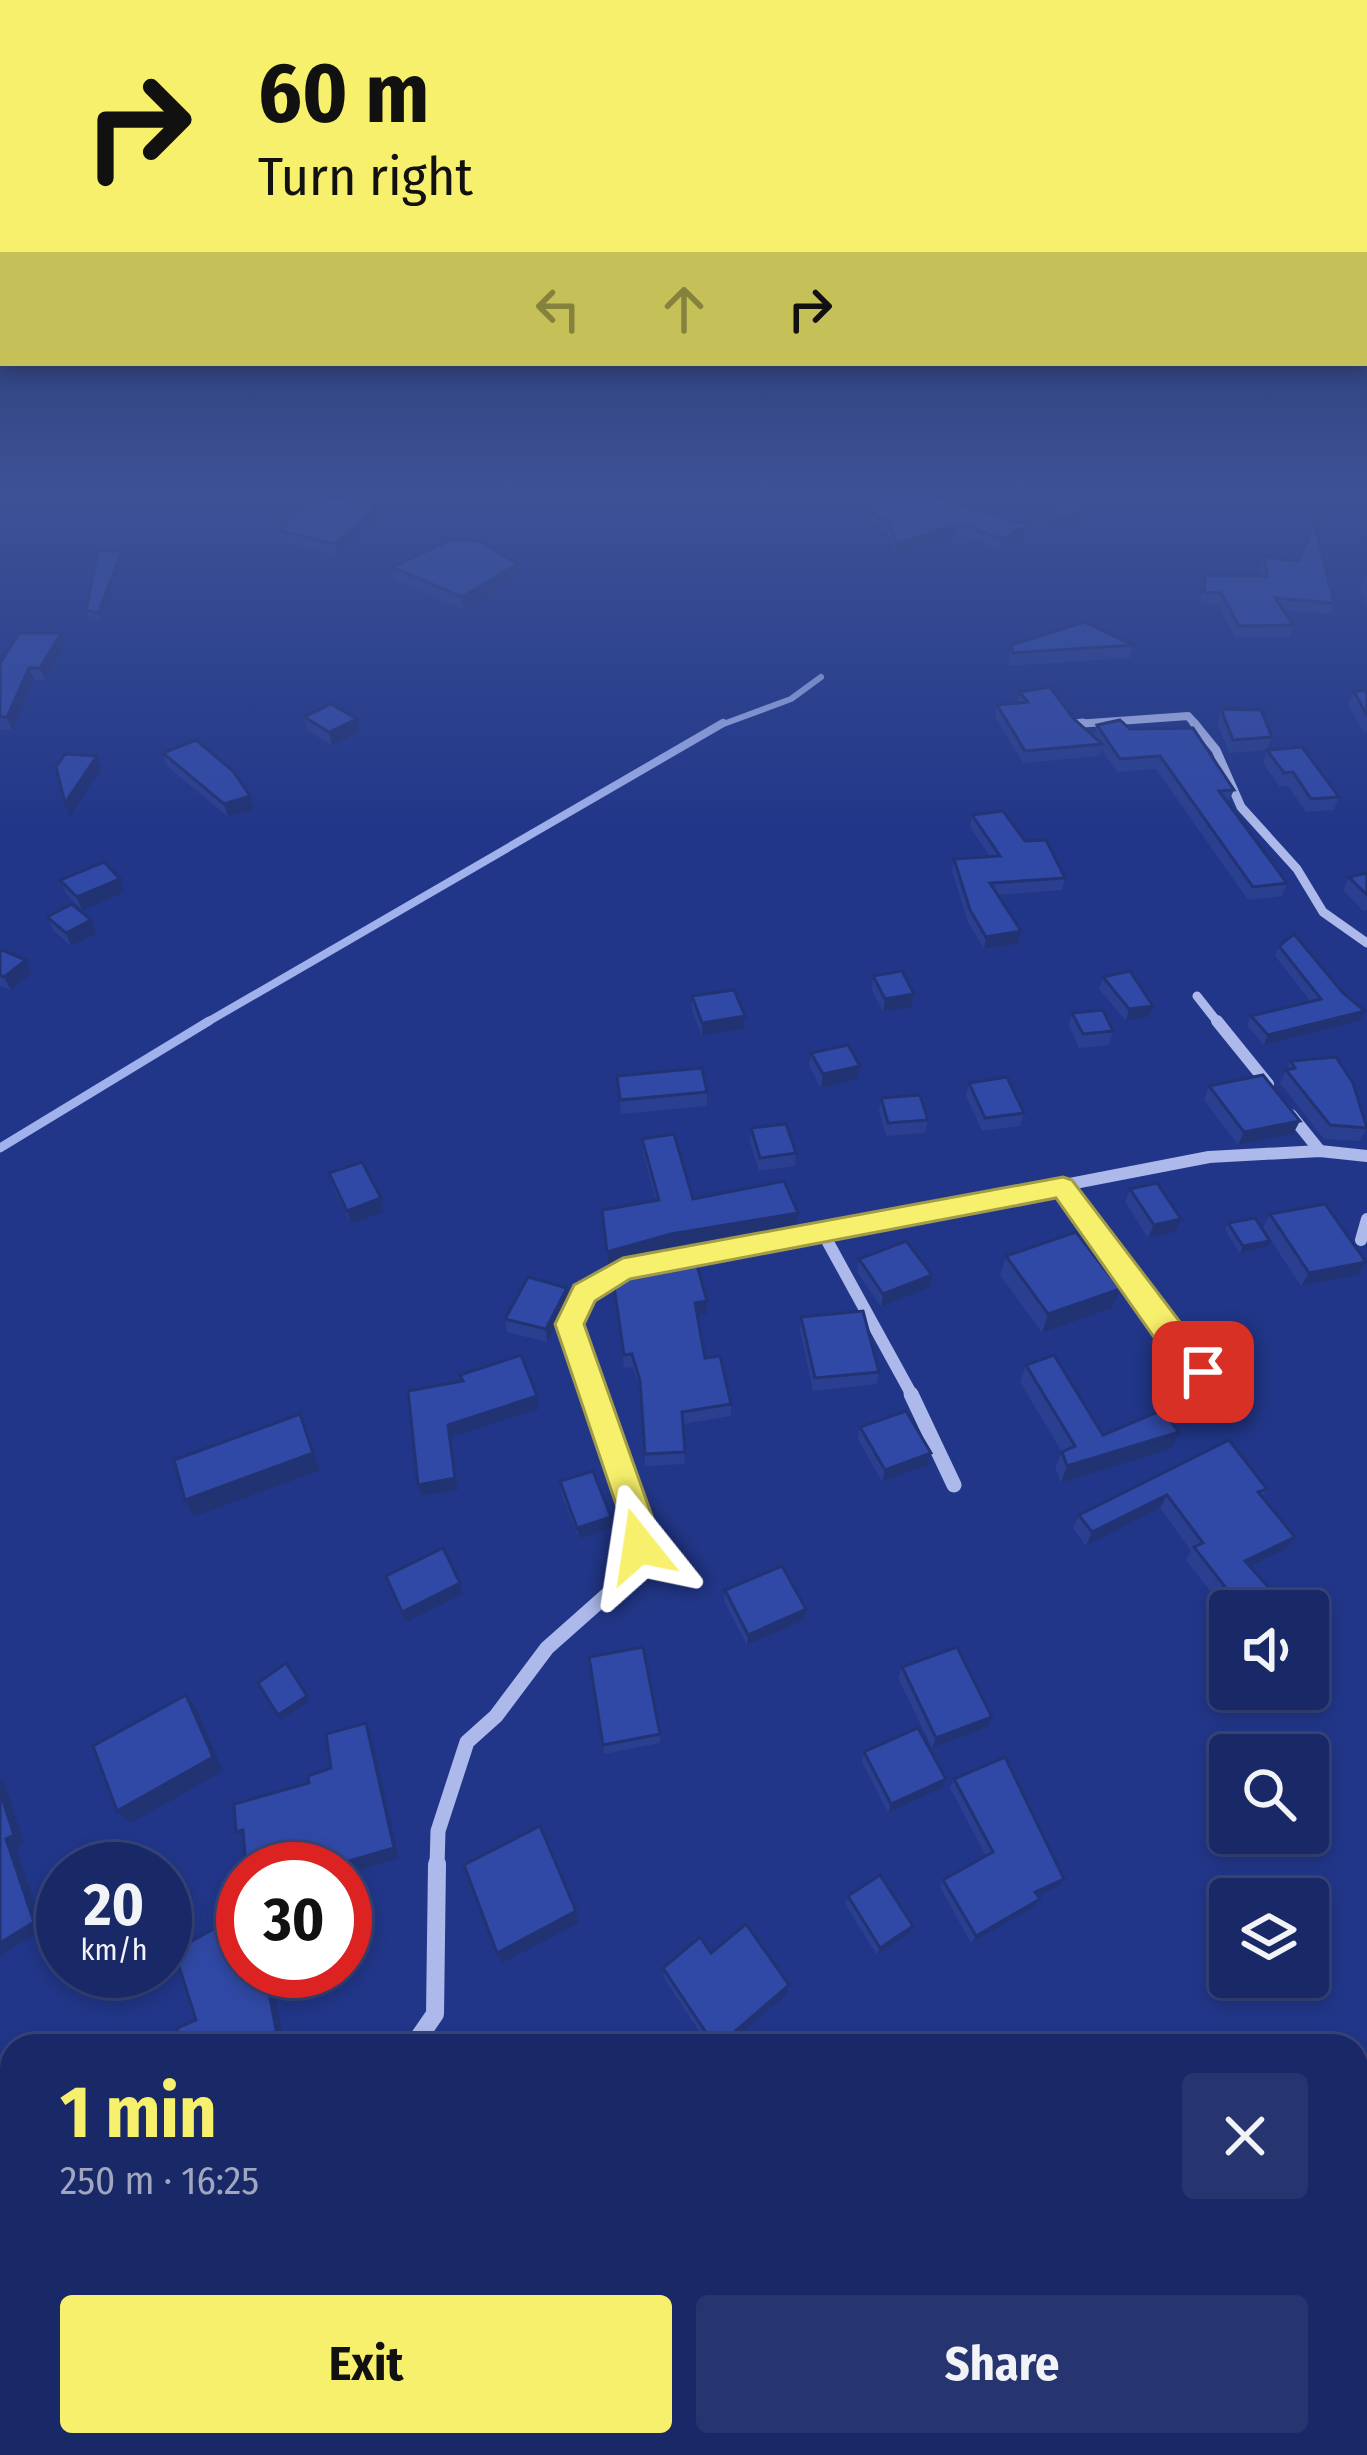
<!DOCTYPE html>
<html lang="en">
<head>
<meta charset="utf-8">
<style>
	body { margin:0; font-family:"Fira Sans Condensed",sans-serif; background:#26346f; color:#f1f3f6; height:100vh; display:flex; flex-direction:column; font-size:45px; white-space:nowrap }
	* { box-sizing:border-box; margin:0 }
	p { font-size:39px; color:#9fa6bf }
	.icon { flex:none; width:66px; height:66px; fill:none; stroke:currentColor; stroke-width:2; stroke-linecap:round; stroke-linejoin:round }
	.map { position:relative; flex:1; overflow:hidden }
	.panel { position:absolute; left:0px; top:2034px; width:1368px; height:423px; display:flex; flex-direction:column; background:#192866; border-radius:36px 36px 0 0; box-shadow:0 6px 18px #0003,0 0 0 3px #37447a }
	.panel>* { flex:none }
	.guide { position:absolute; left:0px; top:0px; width:1368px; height:366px; box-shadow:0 6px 18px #0003,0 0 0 3px #37447a; background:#f7f06d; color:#111; overflow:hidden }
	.controls { position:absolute; left:1209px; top:1590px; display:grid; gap:24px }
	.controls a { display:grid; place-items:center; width:120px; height:120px; border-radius:12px; background:#192866; box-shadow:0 6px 18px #0003,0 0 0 3px #37447a; font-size:60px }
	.speed { position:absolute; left:36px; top:1842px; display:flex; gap:24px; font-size:60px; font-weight:700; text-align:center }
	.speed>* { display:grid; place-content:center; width:156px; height:156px; border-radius:50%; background:#192866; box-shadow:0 6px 18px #0003,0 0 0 3px #37447a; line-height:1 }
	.speed small { font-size:30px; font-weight:400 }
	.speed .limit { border:18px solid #d22; background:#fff; color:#111 }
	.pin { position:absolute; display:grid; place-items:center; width:102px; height:102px; color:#fff; margin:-51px; border-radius:24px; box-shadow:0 6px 18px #0006 }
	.me { position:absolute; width:132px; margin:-66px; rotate:345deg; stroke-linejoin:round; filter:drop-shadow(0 0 9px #0008) }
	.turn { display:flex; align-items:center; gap:42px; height:252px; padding:0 60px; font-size:54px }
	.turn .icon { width:156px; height:156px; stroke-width:2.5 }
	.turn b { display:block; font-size:84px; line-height:102px }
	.lanes { display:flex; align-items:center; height:114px; padding:0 60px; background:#0003; justify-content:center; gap:60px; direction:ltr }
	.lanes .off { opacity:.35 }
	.round { display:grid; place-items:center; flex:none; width:126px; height:126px; border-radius:12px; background:#26346f }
	.headline { display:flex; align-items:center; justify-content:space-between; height:204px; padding:0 60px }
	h1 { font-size:72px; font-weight:700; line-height:90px; color:#f7f06d }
	.button { display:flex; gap:24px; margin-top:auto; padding:24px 60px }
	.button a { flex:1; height:138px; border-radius:12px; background:#f7f06d; color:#111; font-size:48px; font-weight:700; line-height:138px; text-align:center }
	.button a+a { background:#26346f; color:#f1f3f6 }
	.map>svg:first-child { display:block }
</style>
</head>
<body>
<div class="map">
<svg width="1367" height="2455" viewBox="0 0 1367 2455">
	<rect width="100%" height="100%" fill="#213688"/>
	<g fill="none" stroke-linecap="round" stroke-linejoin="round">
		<path stroke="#a0b1ec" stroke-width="6" d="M718,726L791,699L821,677"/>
		<path stroke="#a0b1ec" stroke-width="8" d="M204,1024L723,723"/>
		<path stroke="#a0b1ec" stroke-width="9" d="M0,1148L209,1021"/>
		<path stroke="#acb9ea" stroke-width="8" d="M1076,724L1188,716L1197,726"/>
		<g stroke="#acb9ea" stroke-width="9">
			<path d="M1194,723L1216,750L1241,807L1297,869L1323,912L1367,943"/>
			<path d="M1076,724L1083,723"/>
			<path d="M1197,996L1219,1024"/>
		</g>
		<g stroke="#acb9ea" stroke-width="12">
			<path d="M1217,1021L1268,1084"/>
			<path d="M1291,1115L1320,1151"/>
			<path d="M1062,1187L1167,1332L1203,1372"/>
			<path d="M824,1235L913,1397"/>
			<path d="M1361,1240L1367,1219"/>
			<path d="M683,1259L1209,1157L1320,1151L1367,1156"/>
			<path d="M595,1397L569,1324L598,1283L645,1265"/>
		</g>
		<g stroke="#acb9ea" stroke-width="15">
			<path d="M911,1394L954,1485"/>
			<path d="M437,1867L438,1831L467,1742L496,1716L547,1648L609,1593L639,1546L637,1519L593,1394"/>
		</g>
		<g stroke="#acb9ea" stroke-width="18">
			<path d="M413,2046L435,2014L437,1864"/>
			<path d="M0,2276L12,2261"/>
		</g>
	</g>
	<g fill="#2a3f8f">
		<path d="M892,489L1026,536L1000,550L957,534L896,555L887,532L863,519L864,509Z"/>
		<path d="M380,516L337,556L282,542L280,531Z"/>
		<path d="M122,551L124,557L100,620L88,616L86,610Z"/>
		<path d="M1265,557L1334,603L1330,614L1284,610L1293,625L1289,637H1235L1218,605L1201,603L1202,587L1205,575L1262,576L1261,568Z"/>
		<path d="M518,564L519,576L464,610L394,579L392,567Z"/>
		<path d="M1364,577H1367V605L1360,590Z"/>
		<path d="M61,633L65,645L45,680H34L12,730H0V663Z"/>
		<path d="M1011,645H1133L1130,658L1010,666L1009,658Z"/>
		<path d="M1354,691H1367V732H1363L1348,704Z"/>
		<path d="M1019,692L1073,718L1094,737L1097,725L1130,729L1234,790L1228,803L1287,883L1282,896L1248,900L1156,769L1117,772L1101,749L1099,756L1023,763L995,717L997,705L1017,703Z"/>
		<path d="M1221,709L1272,737L1267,750L1339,797L1334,810L1306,812L1288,786H1279L1263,763L1267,750L1229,753L1217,723Z"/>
		<path d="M304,717L360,732L332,746L307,730Z"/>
		<path d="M163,753L254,810L228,817L167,766Z"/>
		<path d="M972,815L1025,841L1065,878L1062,890L997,895L1018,944L984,949L968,922L952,871L954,859L990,857L970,827Z"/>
		<path d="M1367,873V910L1363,911L1343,890L1349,877Z"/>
		<path d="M120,879L125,892L82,911L66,893L60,880Z"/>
		<path d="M47,917L91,920L97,934L71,946L53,930Z"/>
		<path d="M1279,946L1365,1011L1360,1021L1264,1045L1247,1026L1251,1016L1311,1002L1275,956Z"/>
		<path d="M0,952L26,960L32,973L11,990L0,986Z"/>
		<path d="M873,976L914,994L912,1007L883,1012L872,990Z"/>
		<path d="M1103,977L1153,1006L1149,1017L1126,1021L1099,989Z"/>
		<path d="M692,996L745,1016L744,1029L702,1036L692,1010Z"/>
		<path d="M1072,1013L1113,1031L1109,1045L1079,1048L1069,1026Z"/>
		<path d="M811,1053L860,1066L858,1079L821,1088L809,1066Z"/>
		<path d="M1291,1061L1367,1128L1359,1141L1324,1139L1280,1083Z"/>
		<path d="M617,1076L707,1092V1106L621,1114Z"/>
		<path d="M969,1083L1024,1113L1020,1126L982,1131L966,1096Z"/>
		<path d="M1209,1086L1293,1134L1238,1145L1204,1100Z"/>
		<path d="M881,1098L928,1120L925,1133L886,1136L879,1111Z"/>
		<path d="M751,1128L796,1153L795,1166L759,1171L750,1142Z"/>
		<path d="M642,1139L693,1199L797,1226L672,1247L608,1265L602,1210L656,1201L643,1152Z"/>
		<path d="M329,1173L381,1198L384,1212L351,1224L333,1187Z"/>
		<path d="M1130,1189L1181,1219L1176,1232L1148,1238L1125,1202Z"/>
		<path d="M1270,1214L1358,1275L1301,1286L1263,1228Z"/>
		<path d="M1228,1223L1270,1241L1267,1247L1240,1253L1225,1230Z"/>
		<path d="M1006,1256L1120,1289L1112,1308L1042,1333L1000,1275Z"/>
		<path d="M859,1259L929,1288L881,1307L857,1272Z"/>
		<path d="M612,1273L707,1314L697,1316L705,1358L731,1404V1416L683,1424L685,1464L645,1466L641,1393L633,1367L624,1368Z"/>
		<path d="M567,1288L569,1301L547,1342L507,1332L505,1319Z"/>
		<path d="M801,1317L879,1372L877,1384L813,1391L800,1330Z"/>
		<path d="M1026,1365L1103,1435L1171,1449L1061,1483L1055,1468L1062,1452L1020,1382Z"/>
		<path d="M860,1427L931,1453L928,1465L882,1482L858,1439Z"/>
		<path d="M1229,1440L1267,1489L1262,1497L1295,1537L1285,1550L1251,1567L1270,1611H1230V1617L1186,1560L1191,1551L1160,1508L1086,1546L1073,1528L1079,1515Z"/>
		<path d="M560,1481L612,1528L579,1539L561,1493Z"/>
		<path d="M725,1590L806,1609L805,1620L747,1645L724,1601Z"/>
		<path d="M589,1657L660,1734V1743L604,1754Z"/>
		<path d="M902,1667L988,1727L932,1748L898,1678Z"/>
		<path d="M864,1752L946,1779L942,1788L888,1813L862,1762Z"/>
		<path d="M954,1779L1059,1886L1038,1896L1034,1907L971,1943L940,1887L943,1880L986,1856L950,1788Z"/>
		<path d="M848,1896L913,1926L909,1933L877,1955L845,1904Z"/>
		<path d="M711,1953L786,1995L727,2046H709L664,1978L663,1968Z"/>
		<path d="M1104,2445H1183L1187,2455H1107Z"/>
	</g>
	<g fill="#223374">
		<path d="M378,505L380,516L337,556L335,544Z"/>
		<path d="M1083,510L1081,522L1053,533L1055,521Z"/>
		<path d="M959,523L957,534L896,555L897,544Z"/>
		<path d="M1028,525L1026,536L1000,550L1002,539Z"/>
		<path d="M122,551L124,557L100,620L98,613Z"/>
		<path d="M518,564L519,576L464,610L462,597Z"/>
		<path d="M61,633L65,645L45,680L40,668Z"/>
		<path d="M29,668L34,680L12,730L7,717Z"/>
		<path d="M357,719L360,732L332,746L329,732Z"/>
		<path d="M97,756L101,769L70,816L65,803Z"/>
		<path d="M250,796L254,810L228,817L224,804Z"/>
		<path d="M120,879L125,892L82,911L77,897Z"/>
		<path d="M91,920L97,934L71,946L66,933Z"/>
		<path d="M1021,931L1018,944L984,949L986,937Z"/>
		<path d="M26,960L32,973L11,990L4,977Z"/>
		<path d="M914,994L912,1007L883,1012L885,999Z"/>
		<path d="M1153,1006L1149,1017L1126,1021L1129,1009Z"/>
		<path d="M1365,1011L1360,1021L1264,1045L1268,1035Z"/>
		<path d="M745,1016L744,1029L702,1036V1023Z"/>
		<path d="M860,1066L858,1079L821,1088L823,1074Z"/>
		<path d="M1300,1121L1293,1134L1238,1145L1244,1132Z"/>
		<path d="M381,1198L384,1212L351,1224L347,1211Z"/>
		<path d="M798,1213L797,1226L672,1247L608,1265L607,1252L671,1234Z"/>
		<path d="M1181,1219L1176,1232L1148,1238L1154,1225Z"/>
		<path d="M1270,1241L1267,1247L1240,1253L1243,1246Z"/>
		<path d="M1366,1262L1358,1275L1301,1286L1309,1273Z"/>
		<path d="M932,1275L929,1288L881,1307L883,1294Z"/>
		<path d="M567,1288L569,1301L547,1342L546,1329Z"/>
		<path d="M1120,1289L1112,1308L1042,1333L1048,1314Z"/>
		<path d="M707,1301V1314L695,1316V1303Z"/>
		<path d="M537,1396L539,1409L451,1437L458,1490L422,1496L418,1485L448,1425Z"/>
		<path d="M300,1414L320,1470L194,1517L185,1500Z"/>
		<path d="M1179,1432L1171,1449L1061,1483L1067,1466Z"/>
		<path d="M931,1453L928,1465L882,1482L885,1470Z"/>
		<path d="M1167,1495L1160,1508L1086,1546L1092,1532Z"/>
		<path d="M611,1517L612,1528L579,1539L577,1528Z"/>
		<path d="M1295,1537L1285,1550L1236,1574L1245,1561Z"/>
		<path d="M460,1583L463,1594L406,1622L402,1612Z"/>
		<path d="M1279,1599L1270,1611H1259Z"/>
		<path d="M806,1609L805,1620L747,1645L748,1635Z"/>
		<path d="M186,1695L197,1710L223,1771L130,1824L117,1811Z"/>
		<path d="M307,1696L310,1701L281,1720L278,1715Z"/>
		<path d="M992,1717L988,1727L932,1748L936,1738Z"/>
		<path d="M366,1723L371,1735L399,1858L345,1874V1869H321Z"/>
		<path d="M0,1778L4,1781L24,1843L16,1848L44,1929L0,1956L6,1839Z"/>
		<path d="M946,1779L942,1788L888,1813L891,1804Z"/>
		<path d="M1064,1879L1059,1886L1030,1900L1035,1892Z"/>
		<path d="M1040,1899L1034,1907L971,1943L976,1936Z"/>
		<path d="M576,1911L579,1923L502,1963L497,1953Z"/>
		<path d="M913,1926L909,1933L877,1955L880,1948Z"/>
		<path d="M262,1971H267L275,1994L285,2046H279Z"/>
		<path d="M789,1985L786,1995L727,2046H718Z"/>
	</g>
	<g fill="#3149a6" stroke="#223374" stroke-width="3">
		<path d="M892,489H910L1028,525L1002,539L959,523L897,544L888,522L864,509Z"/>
		<path d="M1057,490L1084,492L1083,510L1055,521Z"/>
		<path d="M314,495L378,505L335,544L280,531Z"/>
		<path d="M1314,522L1334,603L1275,598L1293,625L1239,626L1221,593L1204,592L1205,575L1267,576L1265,557L1299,561Z"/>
		<path d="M454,539L481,542L518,564L462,597L392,567Z"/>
		<path d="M98,551H122L98,613L86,610Z"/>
		<path d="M1085,622L1133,645L1013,653L1011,645Z"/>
		<path d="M19,633H61L40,668H29L7,717H0V663Z"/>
		<path d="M1050,687L1073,718L1102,744L1025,751L997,705L1028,702L1019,692Z"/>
		<path d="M1354,691H1367V716Z"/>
		<path d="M331,704L357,719L329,732L304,717Z"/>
		<path d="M1221,709L1261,710L1272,737L1233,740Z"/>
		<path d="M1120,720L1130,729L1193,728L1234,790L1219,791L1287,883L1253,887L1160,756L1120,759L1097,725Z"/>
		<path d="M196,740L233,771L250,796L224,804L163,753Z"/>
		<path d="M1302,747L1339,797L1311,799L1293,772L1284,773L1267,750Z"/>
		<path d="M65,754L97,756L65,803L56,767Z"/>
		<path d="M1003,811L1025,841L1046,840L1065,878L990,883L1021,931L986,937L970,910L954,859L1000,856L972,815Z"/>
		<path d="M104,862L120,879L77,897L60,880Z"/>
		<path d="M1367,873V895L1349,877Z"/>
		<path d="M72,904L91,920L66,933L47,917Z"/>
		<path d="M1294,934L1343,993L1365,1011L1268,1035L1251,1016L1321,999L1279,946Z"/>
		<path d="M2,950L26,960L4,977L0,975V952Z"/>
		<path d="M902,971L914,994L885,999L873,976Z"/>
		<path d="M1130,971L1153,1006L1129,1009L1103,977Z"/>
		<path d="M734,990L745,1016L702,1023L692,996Z"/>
		<path d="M1103,1010L1113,1031L1083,1034L1072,1013Z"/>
		<path d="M848,1045L860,1066L823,1074L811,1053Z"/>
		<path d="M1336,1057L1353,1083L1367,1128L1330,1125L1286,1070L1295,1068L1291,1061Z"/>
		<path d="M702,1068L707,1092L620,1100L617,1076Z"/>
		<path d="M1263,1075L1300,1121L1244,1132L1209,1086Z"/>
		<path d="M1007,1077L1024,1113L985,1118L969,1083Z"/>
		<path d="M920,1095L928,1120L888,1123L881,1098Z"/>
		<path d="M786,1124L796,1153L760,1158L751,1128Z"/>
		<path d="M674,1134L693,1199L784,1181L798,1213L671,1234L607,1252L602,1210L659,1200L642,1139Z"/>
		<path d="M362,1162L381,1198L347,1211L329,1173Z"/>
		<path d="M1157,1183L1181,1219L1154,1225L1130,1189Z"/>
		<path d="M1325,1204L1366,1262L1309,1273L1270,1214Z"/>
		<path d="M1255,1218L1270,1241L1243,1246L1228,1223Z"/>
		<path d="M1076,1232L1120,1289L1048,1314L1006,1256Z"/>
		<path d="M906,1241L932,1275L883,1294L859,1259Z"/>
		<path d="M693,1251L707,1301L695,1303L705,1358L720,1356L731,1404L682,1412L685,1452L645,1454L640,1381L632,1354L624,1355L612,1273Z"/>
		<path d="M528,1277L567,1288L546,1329L505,1319Z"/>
		<path d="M863,1311L879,1372L815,1378L801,1317Z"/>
		<path d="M521,1355L537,1396L448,1425L455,1478L418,1485L408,1391L463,1381L460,1375Z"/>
		<path d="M1054,1355L1103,1435L1162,1410L1179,1432L1067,1466L1062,1452L1075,1446L1026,1365Z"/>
		<path d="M906,1411L931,1453L885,1470L860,1427Z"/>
		<path d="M300,1414L313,1453L185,1500L174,1460Z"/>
		<path d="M1229,1440L1267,1489L1258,1492L1295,1537L1245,1561L1279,1599L1259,1611H1244L1194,1547L1203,1543L1167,1495L1092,1532L1079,1515Z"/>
		<path d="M593,1471L611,1517L577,1528L560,1481Z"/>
		<path d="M443,1548L460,1583L402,1612L386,1576Z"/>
		<path d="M782,1566L806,1609L748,1635L725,1590Z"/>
		<path d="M643,1647L660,1734L603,1745L589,1657Z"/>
		<path d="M957,1647L992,1717L936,1738L902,1667Z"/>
		<path d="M286,1663L307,1696L278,1715L258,1683Z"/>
		<path d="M186,1695L213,1757L117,1811L93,1746Z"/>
		<path d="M366,1723L394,1848L321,1869H246L243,1830L236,1832L234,1804L309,1783L308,1776L331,1768L326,1734Z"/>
		<path d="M918,1728L946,1779L891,1804L864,1752Z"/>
		<path d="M1005,1757L1064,1879L1035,1892L1040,1899L976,1936L943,1880L993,1852L954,1779Z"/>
		<path d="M0,1791L14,1835L6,1839L34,1922L0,1943Z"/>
		<path d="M540,1826L576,1911L497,1953L464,1865Z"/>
		<path d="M880,1875L913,1926L880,1948L848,1896Z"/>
		<path d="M242,1913L243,1971H262L268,1987L279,2046H180L177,2028L196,2020L174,1951Z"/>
		<path d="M746,1924L789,1985L718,2046H715L663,1968L700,1937L711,1953Z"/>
		<path d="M276,2445H302L287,2455H279Z"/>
		<path d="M1111,2445H1183L1187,2455H1115Z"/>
	</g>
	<linearGradient id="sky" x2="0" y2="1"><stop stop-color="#121e4b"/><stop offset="0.59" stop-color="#3d5296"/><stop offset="1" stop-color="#3d5296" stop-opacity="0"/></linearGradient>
	<rect width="1367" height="832" fill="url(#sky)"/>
	<path fill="#f7f06d" stroke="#a19c47" stroke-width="3" d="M1063,1177L1072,1180L1218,1372L1213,1381H1192L1156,1340L1056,1198L630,1279L595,1301L584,1324L653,1519L651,1556L639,1560L627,1556L621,1519L555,1324L574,1285L623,1258Z"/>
</svg>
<div class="controls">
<a><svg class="icon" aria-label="sound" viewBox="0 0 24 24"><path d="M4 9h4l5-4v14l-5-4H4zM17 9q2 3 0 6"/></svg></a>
<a><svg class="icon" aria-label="search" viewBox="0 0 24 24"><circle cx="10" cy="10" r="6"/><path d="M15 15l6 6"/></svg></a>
<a><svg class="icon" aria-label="layers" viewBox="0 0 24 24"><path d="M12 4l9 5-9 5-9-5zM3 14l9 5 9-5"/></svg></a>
</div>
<div class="speed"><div>20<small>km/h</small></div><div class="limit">30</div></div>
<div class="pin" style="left:1203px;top:1372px;background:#d93025"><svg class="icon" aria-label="arrive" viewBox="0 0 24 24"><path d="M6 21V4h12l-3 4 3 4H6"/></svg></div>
<svg class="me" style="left:639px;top:1546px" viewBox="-20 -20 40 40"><path d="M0-17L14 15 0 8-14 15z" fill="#f7f06d" stroke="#fff" stroke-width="4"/></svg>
<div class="guide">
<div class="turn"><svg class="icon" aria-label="right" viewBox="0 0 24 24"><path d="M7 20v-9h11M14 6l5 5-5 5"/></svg><div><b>60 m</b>Turn right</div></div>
<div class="lanes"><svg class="icon off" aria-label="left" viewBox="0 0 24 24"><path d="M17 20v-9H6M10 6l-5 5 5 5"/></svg><svg class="icon off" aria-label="ahead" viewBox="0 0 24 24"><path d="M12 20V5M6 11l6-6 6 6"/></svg><svg class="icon" aria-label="right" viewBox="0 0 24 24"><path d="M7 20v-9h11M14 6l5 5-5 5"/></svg></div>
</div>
<section class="panel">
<div class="headline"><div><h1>1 min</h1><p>250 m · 16:25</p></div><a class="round"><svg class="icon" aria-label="close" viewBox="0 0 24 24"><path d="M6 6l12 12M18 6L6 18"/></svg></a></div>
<div class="button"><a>Exit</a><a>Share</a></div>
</section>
</div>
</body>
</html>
